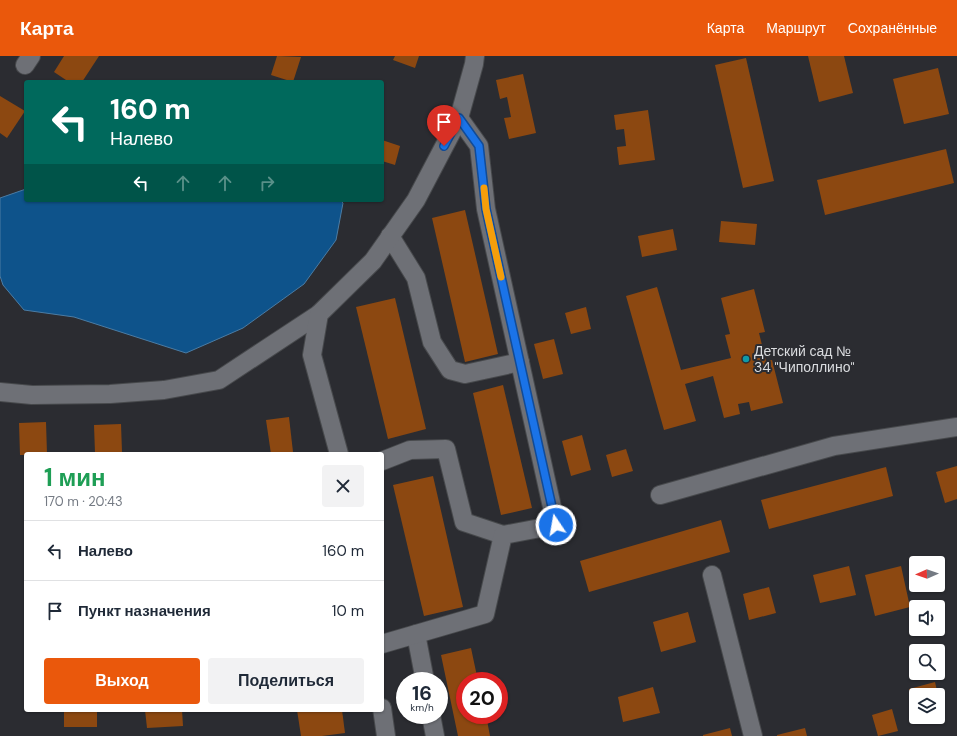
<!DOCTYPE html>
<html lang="ru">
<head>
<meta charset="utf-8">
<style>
	body { margin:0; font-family:"DM Sans",sans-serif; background:#f2f2f3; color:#1f2937; height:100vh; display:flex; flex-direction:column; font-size:15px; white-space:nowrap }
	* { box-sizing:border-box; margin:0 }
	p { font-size:13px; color:#747a83 }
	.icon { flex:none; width:22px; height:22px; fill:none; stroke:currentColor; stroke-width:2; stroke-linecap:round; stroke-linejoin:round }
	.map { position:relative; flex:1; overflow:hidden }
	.side { position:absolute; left:24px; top:396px; width:360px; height:260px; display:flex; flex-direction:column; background:#fff; border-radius:4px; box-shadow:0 1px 3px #0004 }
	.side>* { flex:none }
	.top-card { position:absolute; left:24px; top:24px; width:360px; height:122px; border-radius:4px; box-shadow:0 1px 3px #0004; background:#00695c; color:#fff; overflow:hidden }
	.needle { width:26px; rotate:268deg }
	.buttons { position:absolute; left:909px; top:500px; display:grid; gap:8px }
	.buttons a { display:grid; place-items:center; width:36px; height:36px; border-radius:4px; background:#fff; box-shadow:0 1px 3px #0004; font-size:20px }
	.speed { position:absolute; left:396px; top:616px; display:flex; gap:8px; font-size:20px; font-weight:700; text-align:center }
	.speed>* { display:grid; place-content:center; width:52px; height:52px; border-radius:50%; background:#fff; box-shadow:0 1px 3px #0004; line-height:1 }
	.speed small { font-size:10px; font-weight:400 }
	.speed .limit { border:6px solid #d22; background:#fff; color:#111 }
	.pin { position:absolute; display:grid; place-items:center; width:34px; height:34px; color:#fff; margin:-41px -17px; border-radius:50% 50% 50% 0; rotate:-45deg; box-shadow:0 0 4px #0007 }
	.pin .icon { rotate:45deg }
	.me { position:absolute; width:44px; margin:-22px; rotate:348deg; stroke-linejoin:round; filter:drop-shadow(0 0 3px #0008) }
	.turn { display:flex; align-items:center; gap:14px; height:84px; padding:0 20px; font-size:18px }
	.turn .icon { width:52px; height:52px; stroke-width:2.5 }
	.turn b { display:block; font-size:28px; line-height:34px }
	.lanes { display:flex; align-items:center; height:38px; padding:0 20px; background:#0003; justify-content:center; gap:20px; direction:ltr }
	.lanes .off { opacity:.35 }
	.round { display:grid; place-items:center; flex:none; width:42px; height:42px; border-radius:4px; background:#f2f2f3 }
	.headline { display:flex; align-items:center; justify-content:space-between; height:68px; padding:0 20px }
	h1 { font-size:24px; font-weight:700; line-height:30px; color:#1e9e55 }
	.button { display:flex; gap:8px; margin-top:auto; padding:8px 20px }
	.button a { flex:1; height:46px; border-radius:4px; background:#ea580c; color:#fff; font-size:16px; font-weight:700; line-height:46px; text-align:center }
	.button a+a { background:#f2f2f3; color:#1f2937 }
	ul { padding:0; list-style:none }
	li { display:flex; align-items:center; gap:12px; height:60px; padding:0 20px; border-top:1px solid #e0e1e3 }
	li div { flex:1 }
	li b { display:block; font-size:15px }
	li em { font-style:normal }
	header { display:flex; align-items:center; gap:24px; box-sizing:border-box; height:56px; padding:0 20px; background:#ea580c; color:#fff }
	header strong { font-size:19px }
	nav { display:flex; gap:22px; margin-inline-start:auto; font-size:14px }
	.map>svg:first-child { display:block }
</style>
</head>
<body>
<header>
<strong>Карта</strong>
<nav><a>Карта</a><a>Маршрут</a><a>Сохранённые</a></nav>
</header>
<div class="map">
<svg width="957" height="680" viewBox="0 0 957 680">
	<rect width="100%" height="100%" fill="#2b2c31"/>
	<path fill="#0e538b" stroke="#4b7ca4" d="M26,133V144H340L343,147L336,184L304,228L243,272L186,297L74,261L24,254L3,229L0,220V142Z"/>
	<g fill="#8c4811">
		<path d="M64,0H99L82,26H69L54,16Z"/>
		<path d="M277,0L301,1L293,26L271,19Z"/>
		<path d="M395,0H419L415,12L393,4Z"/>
		<path d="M808,0H844L853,37L819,46Z"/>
		<path d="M746,2L774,125L743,132L715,9Z"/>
		<path d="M938,12L949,58L904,68L893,23Z"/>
		<path d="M523,18L536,77L509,83L504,62L511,61L507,41L500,43L496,24Z"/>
		<path d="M0,40L25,55L7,82L0,77Z"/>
		<path d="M648,54L655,104L619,109L617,91L626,90L624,73L616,74L614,59Z"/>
		<path d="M382,84L400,90L395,109L382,105Z"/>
		<path d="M946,93L954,127L825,159L817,124Z"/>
		<path d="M465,154L498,298L465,306L432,162Z"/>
		<path d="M721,165L757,168L755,189L719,186Z"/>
		<path d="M673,173L677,194L642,201L638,180Z"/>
		<path d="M657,231L681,314L731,302L725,279L730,278L721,242L754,233L765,276L759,277L766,305L772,304L783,347L751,355L749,346L738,348L740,358L724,362L713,320L685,328L696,365L664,374L626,240Z"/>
		<path d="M395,242L426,373L388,383L356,251Z"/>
		<path d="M586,251L591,273L571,278L565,257Z"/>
		<path d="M554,283L563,318L543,323L534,288Z"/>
		<path d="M503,329L532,452L501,459L473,337Z"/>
		<path d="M289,361L293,396L271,398L266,364Z"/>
		<path d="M46,366L47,398H26V399H20L19,367Z"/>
		<path d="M121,368L122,396L95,397L94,369Z"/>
		<path d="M582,379L591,414L571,420L562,385Z"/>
		<path d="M626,393L633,415L612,421L606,399Z"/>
		<path d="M957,410V443L945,447L936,416Z"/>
		<path d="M886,411L893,440L769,473L761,444Z"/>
		<path d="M433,420L463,551L424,560L393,429Z"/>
		<path d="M721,464L730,496L589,536L580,505Z"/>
		<path d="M849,510L856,539L820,547L813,519Z"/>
		<path d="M901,510L910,551L875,560L865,519Z"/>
		<path d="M769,531L776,557L749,564L743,538Z"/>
		<path d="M688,556L696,586L661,596L653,566Z"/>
		<path d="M471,592L478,625H465V659H486L490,680H458L441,599Z"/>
		<path d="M935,626L938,639H916L915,658L909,633Z"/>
		<path d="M653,631L660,657L623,666L618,641Z"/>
		<path d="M938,641L943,657L938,658Z"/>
		<path d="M892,653L898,675L878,680L872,659Z"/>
		<rect x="64" y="654" width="33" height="17"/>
		<path d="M145,654H182L183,670L147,672Z"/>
		<path d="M297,654H342L345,677L322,680H301Z"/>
		<path d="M730,672L732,680H703V679Z"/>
		<path d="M805,672L807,680H777V679Z"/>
	</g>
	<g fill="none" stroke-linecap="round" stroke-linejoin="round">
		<defs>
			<g id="minor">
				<path d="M25,9L31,0"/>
				<path d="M390,180L416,222L432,286L450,314L465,318L520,306"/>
				<path d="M0,336L32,339L110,338L164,334L219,324L319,258"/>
				<path d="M339,398L312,299L319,258L373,205L416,144L459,62L474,8L475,0"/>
				<path d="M382,405L410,394L446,393L464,466L503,479"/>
				<path d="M660,439L834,390L957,371"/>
				<path d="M712,519L753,680"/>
				<path d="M416,578L425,625"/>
				<path d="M382,588L485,558L503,479L556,469L486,153L479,90L459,62"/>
				<path d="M382,652L386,680"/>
				<path d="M431,659L435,680"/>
			</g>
		</defs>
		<use href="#minor" stroke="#47494c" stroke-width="20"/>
		<use href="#minor" stroke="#6e7076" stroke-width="18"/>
	</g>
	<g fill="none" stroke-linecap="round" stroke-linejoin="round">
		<defs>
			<path id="route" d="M444,90L459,62L479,90L486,153L556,469"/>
		</defs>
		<use href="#route" stroke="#114b97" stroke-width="10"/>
		<use href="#route" stroke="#1a73e8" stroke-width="7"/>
		<path stroke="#f59e0b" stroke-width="7" d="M484,132L486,153L501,221"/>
	</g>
	<circle fill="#0f9aa8" stroke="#2b2c31" stroke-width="1.5" cx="746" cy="303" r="4"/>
	<g text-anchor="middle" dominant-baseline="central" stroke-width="4" stroke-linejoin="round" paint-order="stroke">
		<g font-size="14" fill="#dadcdf" stroke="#2b2c31" text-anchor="start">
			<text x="754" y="295">Детский сад №<tspan x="754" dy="16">34 "Чиполлино"</tspan></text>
		</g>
	</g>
</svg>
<div class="buttons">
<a><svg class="needle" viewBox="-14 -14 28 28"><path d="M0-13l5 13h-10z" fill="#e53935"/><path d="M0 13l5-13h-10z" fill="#747a83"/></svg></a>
<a><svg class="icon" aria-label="sound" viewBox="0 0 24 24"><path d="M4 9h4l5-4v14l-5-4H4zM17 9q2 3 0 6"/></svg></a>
<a><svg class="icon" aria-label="search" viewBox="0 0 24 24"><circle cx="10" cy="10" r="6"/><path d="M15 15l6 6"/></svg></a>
<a><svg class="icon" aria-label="layers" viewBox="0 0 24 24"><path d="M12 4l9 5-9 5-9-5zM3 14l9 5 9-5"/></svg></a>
</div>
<div class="speed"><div>16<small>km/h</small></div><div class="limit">20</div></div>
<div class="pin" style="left:444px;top:90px;background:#d93025"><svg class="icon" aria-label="arrive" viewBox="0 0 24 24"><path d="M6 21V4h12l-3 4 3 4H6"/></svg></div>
<svg class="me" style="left:556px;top:469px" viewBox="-20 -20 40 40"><circle r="17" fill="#1a73e8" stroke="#fff" stroke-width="3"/><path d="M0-11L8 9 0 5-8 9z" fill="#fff"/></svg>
<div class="top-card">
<div class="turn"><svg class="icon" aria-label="left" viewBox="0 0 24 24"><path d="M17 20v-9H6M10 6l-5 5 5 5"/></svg><div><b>160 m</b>Налево</div></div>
<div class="lanes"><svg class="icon" aria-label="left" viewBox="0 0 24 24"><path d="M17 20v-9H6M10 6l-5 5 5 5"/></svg><svg class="icon off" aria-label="ahead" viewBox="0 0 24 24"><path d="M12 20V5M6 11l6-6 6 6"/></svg><svg class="icon off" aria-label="ahead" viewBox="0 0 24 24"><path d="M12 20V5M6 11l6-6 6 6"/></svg><svg class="icon off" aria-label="right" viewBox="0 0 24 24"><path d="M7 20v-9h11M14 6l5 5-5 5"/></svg></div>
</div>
<section class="side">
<div class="headline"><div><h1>1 мин</h1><p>170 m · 20:43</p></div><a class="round"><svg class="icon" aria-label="close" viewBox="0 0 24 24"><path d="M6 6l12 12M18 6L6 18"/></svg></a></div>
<ul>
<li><svg class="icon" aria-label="left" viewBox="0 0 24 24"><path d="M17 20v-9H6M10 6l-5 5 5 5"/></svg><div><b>Налево</b></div><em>160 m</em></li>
<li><svg class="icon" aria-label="arrive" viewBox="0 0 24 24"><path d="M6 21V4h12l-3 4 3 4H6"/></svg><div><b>Пункт назначения</b></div><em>10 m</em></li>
</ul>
<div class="button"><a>Выход</a><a>Поделиться</a></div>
</section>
</div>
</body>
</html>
